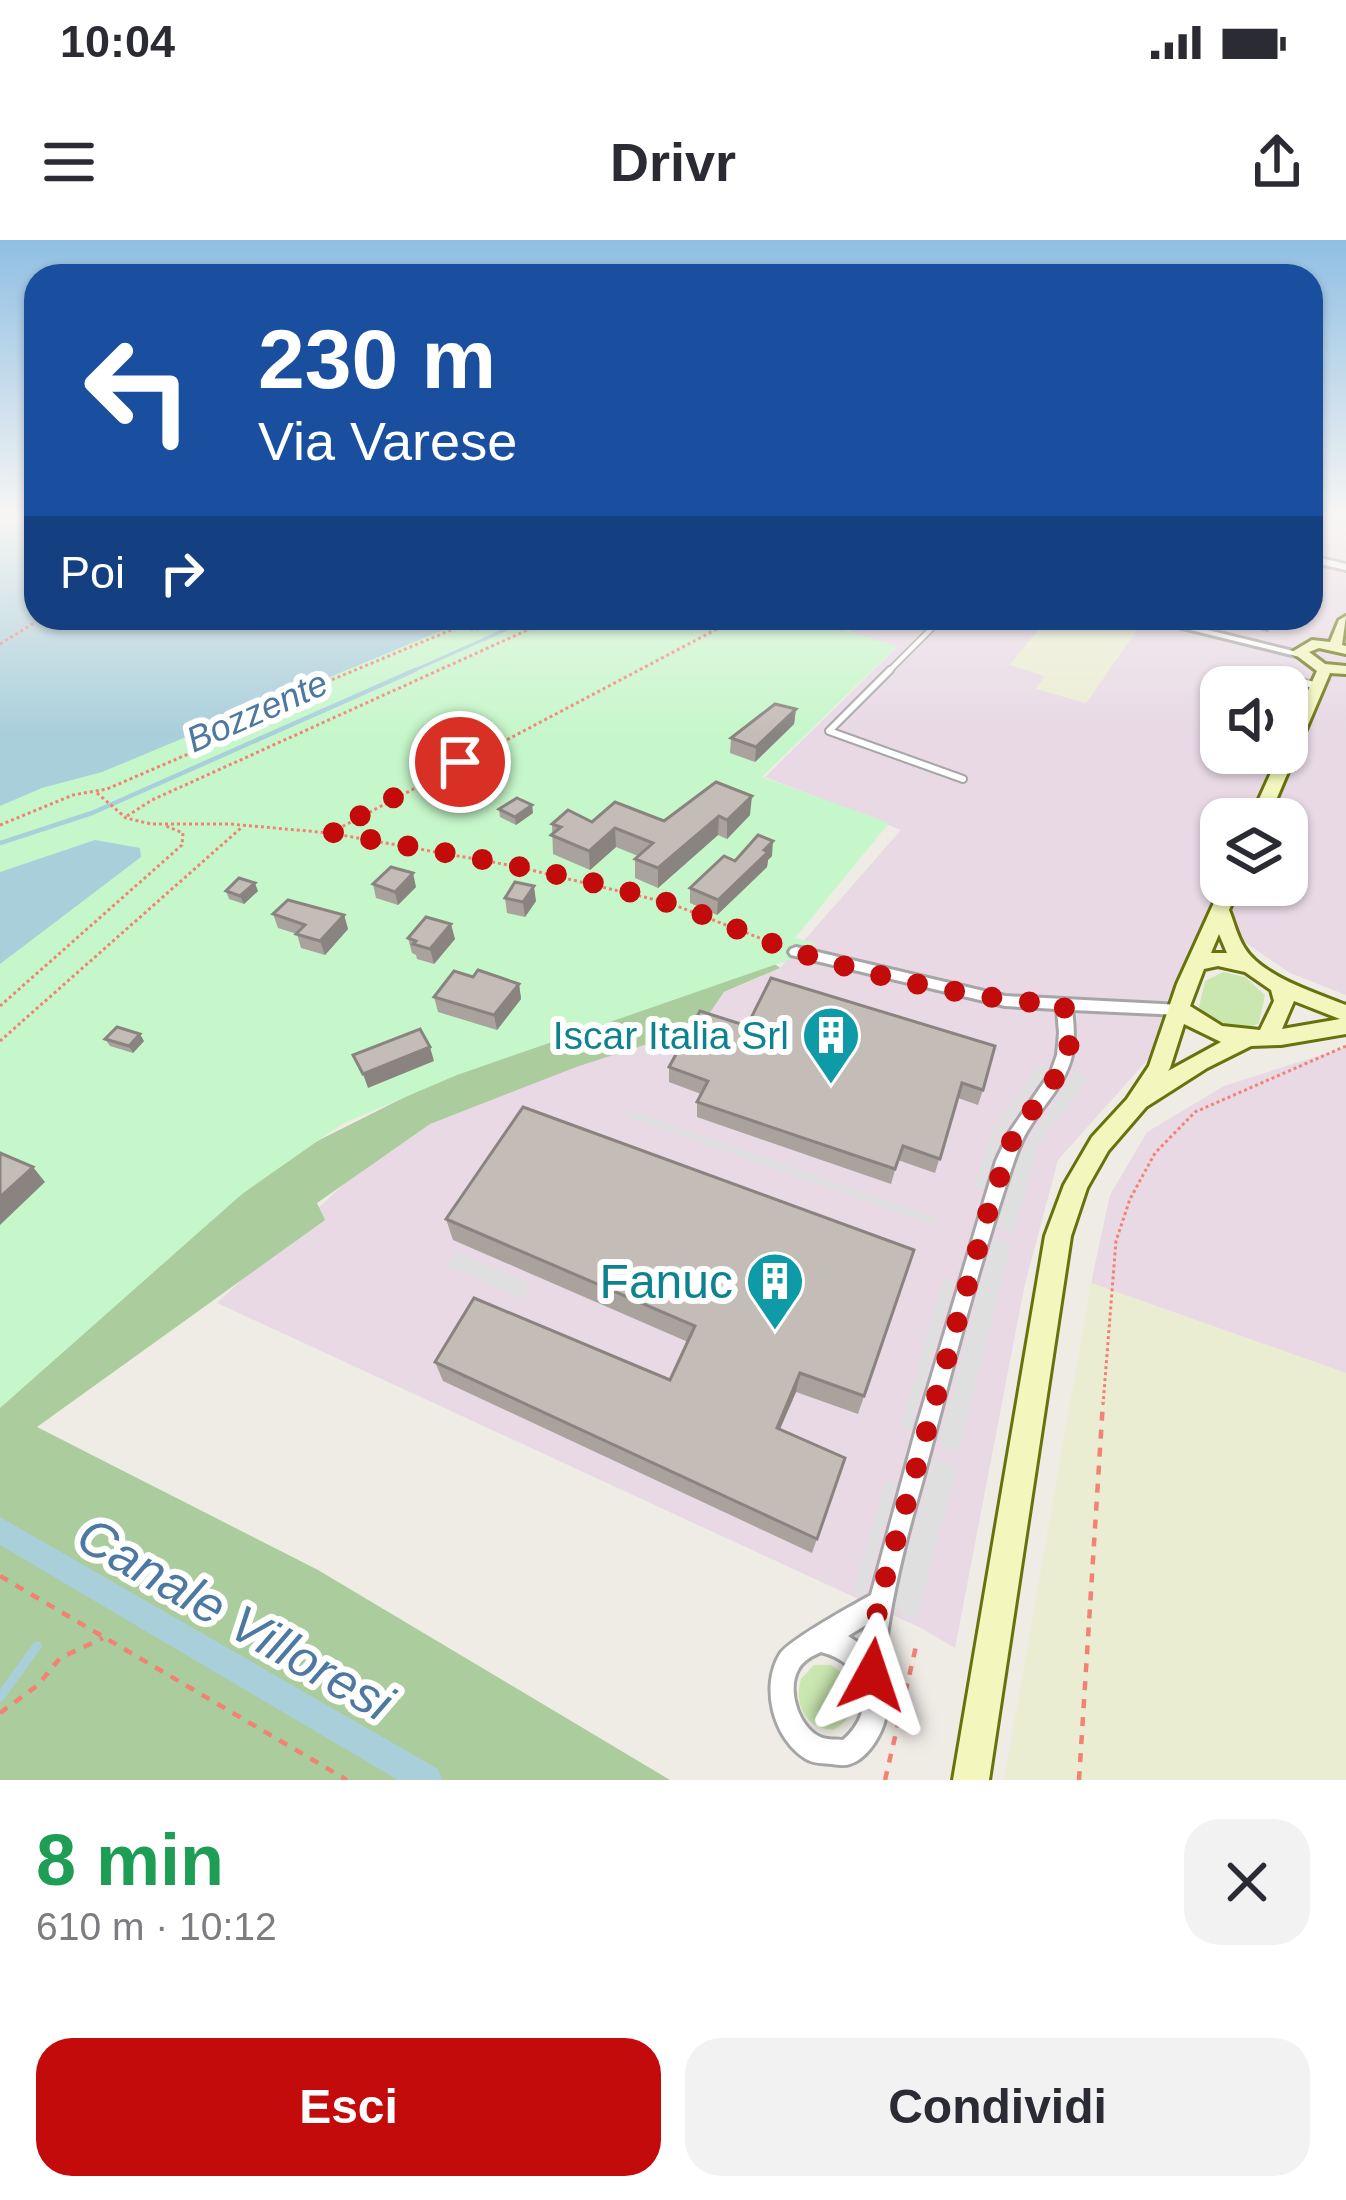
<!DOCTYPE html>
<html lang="it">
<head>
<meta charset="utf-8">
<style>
	body { margin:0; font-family:Arial,sans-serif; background:#f2f2f3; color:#2b2b33; height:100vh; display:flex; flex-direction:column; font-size:45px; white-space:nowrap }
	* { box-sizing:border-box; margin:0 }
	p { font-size:39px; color:#7c7c81 }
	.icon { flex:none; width:66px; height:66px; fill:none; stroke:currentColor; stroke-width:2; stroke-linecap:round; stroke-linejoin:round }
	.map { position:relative; height:1540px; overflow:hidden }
	.panel { display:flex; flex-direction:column; background:#fff; flex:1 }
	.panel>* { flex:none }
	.top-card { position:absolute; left:24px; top:24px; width:1299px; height:366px; border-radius:36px; box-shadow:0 3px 9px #0004; background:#1a4fa0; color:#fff; overflow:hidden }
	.buttons { position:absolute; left:1200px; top:426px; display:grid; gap:24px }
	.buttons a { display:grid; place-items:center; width:108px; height:108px; border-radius:24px; background:#fff; box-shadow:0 3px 9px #0004; font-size:60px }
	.pin { position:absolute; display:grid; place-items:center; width:102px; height:102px; color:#fff; margin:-51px; border:6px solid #fff; border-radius:50%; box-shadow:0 3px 12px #0007 }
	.me { position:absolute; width:132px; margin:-66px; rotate:5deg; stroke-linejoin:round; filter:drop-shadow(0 0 9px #0008) }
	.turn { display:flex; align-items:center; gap:42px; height:252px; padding:0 36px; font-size:54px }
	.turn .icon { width:156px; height:156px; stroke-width:2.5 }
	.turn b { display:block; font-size:84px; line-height:102px }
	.then { display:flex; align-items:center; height:114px; padding:0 36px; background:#0003; gap:24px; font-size:45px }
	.round { display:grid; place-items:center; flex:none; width:126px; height:126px; border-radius:36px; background:#f2f2f3 }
	.summary { display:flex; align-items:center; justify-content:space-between; height:204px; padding:0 36px }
	h1 { font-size:72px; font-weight:600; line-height:90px; color:#1e9e55 }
	.button { display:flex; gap:24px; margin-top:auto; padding:24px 36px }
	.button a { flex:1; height:138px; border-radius:36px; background:#c40b0b; color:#fff; font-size:48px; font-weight:600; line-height:138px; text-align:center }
	.button a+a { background:#f2f2f3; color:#2b2b33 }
	.status { display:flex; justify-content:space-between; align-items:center; height:84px; padding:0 60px; background:#fff; direction:ltr }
	.status svg { height:33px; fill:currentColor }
	header { display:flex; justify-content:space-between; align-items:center; height:156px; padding:0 36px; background:#fff; font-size:54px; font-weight:600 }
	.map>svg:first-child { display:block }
</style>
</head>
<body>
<div class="status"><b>10:04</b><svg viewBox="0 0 49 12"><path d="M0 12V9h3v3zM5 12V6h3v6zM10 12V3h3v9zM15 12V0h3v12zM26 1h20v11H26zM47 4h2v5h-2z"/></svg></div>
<header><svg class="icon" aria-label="menu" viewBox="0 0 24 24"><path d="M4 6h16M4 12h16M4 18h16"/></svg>Drivr<svg class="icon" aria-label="share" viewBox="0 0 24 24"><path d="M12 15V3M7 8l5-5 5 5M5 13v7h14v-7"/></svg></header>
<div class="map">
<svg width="1346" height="1540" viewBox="0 0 1346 1540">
	<rect width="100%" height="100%" fill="#efece6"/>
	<g fill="#e8d9e5" fill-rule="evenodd">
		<path d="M1311,279H1346V755L1290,733L1206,676L1167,761L1150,817L1058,920L1024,1048L955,1408L921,1388L217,1063L394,897L780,728L901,590L765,537L897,407L849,392L865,378H1049L1010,425L1046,436L1036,448L1086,463L1140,385L1115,378H1311ZM1221,447H1287V513H1221ZM1221,579H1287V645H1221Z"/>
		<path d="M1346,807V1133L1091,1043L1110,955L1147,892L1224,846Z"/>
	</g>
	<g fill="#ebedd3">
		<path d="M1049,378H1115L1141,384L1086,463L1036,449L1045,436L1009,425Z"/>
		<path d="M1091,1043L1346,1133V1540H1004Z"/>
	</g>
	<g fill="#cae7af">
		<path d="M1223,732L1245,737L1265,755L1259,783C1236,796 1214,786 1199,767L1205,741Z"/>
		<path d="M814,1425H831C857,1440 863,1475 833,1490C804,1488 794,1464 801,1439Z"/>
	</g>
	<path fill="#abcc9d" d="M743,700L780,728L724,752L700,787L576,827L430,884L317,963L325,980L37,1187L318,1330L670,1540H0V1060L469,825L576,794L688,752Z"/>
	<path fill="#c6f7ca" d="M0,279H36V378H800L897,406L762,537L889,583L795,698L816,703L806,714L457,835L342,884L242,954L0,1168Z"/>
	<g fill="#dfdfdf">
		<path d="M1040,825L1048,829L1001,893L984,949L974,946L993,889Z"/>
		<path d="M1075,830L1089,838L1038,905L1014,995L996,988L1018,918Z"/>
		<path d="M628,870L937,978L935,985L625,876Z"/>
		<path d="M994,997L1011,1004L958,1212L938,1204Z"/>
		<path d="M456,1012L531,1044L523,1059L447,1026Z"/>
		<path d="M944,1038L954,1041L911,1190L901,1186Z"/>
		<path d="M934,1218L957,1228L916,1381L892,1370Z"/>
		<path d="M886,1241L896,1245L864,1357L854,1352Z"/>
	</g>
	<g fill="#a9cfdb">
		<path d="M0,279H36V378H472L102,532L42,548L0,566Z"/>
		<path d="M95,600L140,608L141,617L0,724V632Z"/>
	</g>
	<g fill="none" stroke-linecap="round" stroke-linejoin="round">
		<path stroke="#a9cfdb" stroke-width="3" d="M408,433L532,378"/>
		<path stroke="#a9cfdb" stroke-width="4.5" d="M0,603L92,573L415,430"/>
		<path stroke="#a9cfdb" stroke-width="9" d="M0,1457L37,1406"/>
		<path fill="#a9cfdb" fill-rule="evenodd" d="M0,1277L438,1529L442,1540H398L0,1305Z"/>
		<defs>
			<path id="lane-far1" d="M887,433L942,378"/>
			<g id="lane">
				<path d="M890,430L829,491L963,539"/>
				<path d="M1284,437L1317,446"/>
			</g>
			<g id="street">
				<path d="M1311,316L1346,324V330L1311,322Z"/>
				<path d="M1142,378H1159L1305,414L1300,417Z"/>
				<path d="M796,707L1005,756L1181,765L1188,770L1181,775L1072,770C1074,785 1075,800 1072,815C1066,843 1045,863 1031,885C1022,898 1017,912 1012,927C977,1031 950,1137 922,1243C907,1295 893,1349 886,1403C885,1414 882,1428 883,1439C886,1455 889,1467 884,1483C879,1499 866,1519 850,1524C845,1526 838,1525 832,1524C823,1523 814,1524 806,1519C773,1499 760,1446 780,1414C789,1400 853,1365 871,1355L917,1185L996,921L1009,893L1051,832L1057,815L1059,793L1057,769L1005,766L791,715L789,712L791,709ZM866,1385L862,1405L848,1396ZM821,1412C866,1423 879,1469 843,1500C836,1499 829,1500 823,1498C800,1491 786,1451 798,1430C802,1421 812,1416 821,1412Z"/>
			</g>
			<g id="secondary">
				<path d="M1346,376L1342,405L1346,406V414L1319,408L1309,412L1325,424L1346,426V434L1330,433L1268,579H1250L1280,513H1287V497L1317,431L1292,412L1312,400L1330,402L1339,380Z"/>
				<path d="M1222,645H1240L1229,670C1234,682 1237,696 1244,707C1261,736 1316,753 1346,765V794L1281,805L1251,806L1207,828L1146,867L1108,911L1087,948L1071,996L989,1540H953L1045,996L1064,945L1092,897L1127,859L1149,826L1177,744ZM1219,694L1227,713H1211ZM1218,726L1245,732L1271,750L1274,761L1260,790L1222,786L1190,766L1204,729ZM1294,761L1340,779L1282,789ZM1184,784L1221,802L1168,831L1170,828Z"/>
			</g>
		</defs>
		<use href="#lane-far1" stroke="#a6a6a6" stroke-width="8"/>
		<use href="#lane" stroke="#a6a6a6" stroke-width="10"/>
		<use href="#street" stroke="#a6a6a6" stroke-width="6"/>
		<use href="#secondary" stroke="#66720b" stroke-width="6"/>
		<g stroke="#f28274" stroke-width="3" stroke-dasharray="3 3" stroke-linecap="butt">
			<path d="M0,404L42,378"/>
			<path d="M206,505L251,469"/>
			<path d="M97,553L126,578L151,584H230L330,593L514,626L669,663L783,707"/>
			<path d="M127,576L152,560L554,378"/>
			<path d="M0,585L73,555L107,549L288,471L281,461L463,385L474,390L504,378"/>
			<path d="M332,592L717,389L759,378"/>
			<path d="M0,766L182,605L183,593L166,586"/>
			<path d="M0,801L242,587"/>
			<path d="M1103,1165L1116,1001L1130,959L1155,913L1195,872L1346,806"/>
		</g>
		<g stroke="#f28274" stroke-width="4.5" stroke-dasharray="9 9" stroke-linecap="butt">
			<path d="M0,1336L347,1540"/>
			<path d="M0,1473L38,1445L60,1418L103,1398"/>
			<path d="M885,1540L917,1402"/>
			<path d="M1079,1540L1103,1162"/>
		</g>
		<use href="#lane-far1" stroke="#fff" stroke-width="4.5"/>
		<use href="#lane" stroke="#fff" stroke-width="6"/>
		<use href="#street" fill="#fff" fill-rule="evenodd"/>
		<use href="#secondary" fill="#f3f6bd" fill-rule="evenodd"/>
	</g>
	<g fill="#a9a29d">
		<path d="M1213,378H1276L1268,392Z"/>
		<path d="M796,469L794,484L755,522L730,513L731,498Z"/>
		<path d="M716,542L750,575L727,599L718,595L658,648L635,638V619L638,616L616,607L590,630L553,614L552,584L664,581Z"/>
		<path d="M499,569L533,573L516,585L500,577Z"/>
		<path d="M772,616L768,620L767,627L717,675L690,663V648L735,621Z"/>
		<path d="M373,644L416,647L398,665L376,658Z"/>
		<path d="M226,651H258L244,664L229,659Z"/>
		<path d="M505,658L536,661L525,677L507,673Z"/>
		<path d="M273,674L344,675L348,689L325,715L301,708L297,694L278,688Z"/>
		<path d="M408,698L455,699L434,724L417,719L416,715L412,713Z"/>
		<path d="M473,737L519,744L521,759L497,790L438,772L434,757Z"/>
		<path d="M747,786L983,850L978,865L958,858L935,933L898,920L891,944L697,877V862L701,854L669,842V827Z"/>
		<path d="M105,799L144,801L133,813L110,806Z"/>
		<path d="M446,979L914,1010L858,1174L796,1152L780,1189L845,1218L812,1313L443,1141L435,1122L670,1140L688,1102L453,1000Z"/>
	</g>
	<g fill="#89847f">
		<path d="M796,469L794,484L755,522L756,507Z"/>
		<path d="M752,556L750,575L727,599V580Z"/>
		<path d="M532,565L533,573L516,585L515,577Z"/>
		<path d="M719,576L718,595L658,648V628Z"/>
		<path d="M615,588L616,607L590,630L589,611Z"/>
		<path d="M773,601L772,616L768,620L767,627L717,675L718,660Z"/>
		<path d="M413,633L416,647L398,665L395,652Z"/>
		<path d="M255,643L258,651L244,664L240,656Z"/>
		<path d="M534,646L536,661L525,677L523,662Z"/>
		<path d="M344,675L348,689L325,715L320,701Z"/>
		<path d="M451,684L455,699L434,724L430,709Z"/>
		<path d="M519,744L521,759L497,790L494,775Z"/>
		<path d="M140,794L144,801L133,813L129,806Z"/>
		<path d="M430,807L434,821L368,848L363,834Z"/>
		<path d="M33,927L45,942L0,985V957Z"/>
		<path d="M800,1133L796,1152L773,1205L777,1188Z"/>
	</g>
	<g fill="#c4bcb6" stroke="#89847f" stroke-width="3">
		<path d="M775,464L796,469L756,507L731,498Z"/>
		<path d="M716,542L752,556L727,580L719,576L658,628L635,619L653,603L615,588L589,611L551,595L561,587L552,584L568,570L592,582L615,562L664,581Z"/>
		<path d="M517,558L532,565L515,577L499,569Z"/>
		<path d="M758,595L773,601L764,610L768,612L718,660L690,648L724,616L735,621Z"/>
		<path d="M391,627L413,633L395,652L373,644Z"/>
		<path d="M239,638L255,643L240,656L226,651Z"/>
		<path d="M515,642L534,646L523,662L505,658Z"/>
		<path d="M288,660L344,675L320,701L296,694L305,685L273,674Z"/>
		<path d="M426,677L451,684L430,709L413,704L416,701L408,698Z"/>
		<path d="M478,730L519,744L494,775L434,757L454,731L473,737Z"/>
		<path d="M771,738L995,806L983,850L962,843L940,919L903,906L895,929L697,862L708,841L669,827L700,771L747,786Z"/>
		<path d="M117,787L140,794L129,806L105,799Z"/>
		<path d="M420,789L430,807L363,834L353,815Z"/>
		<path d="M523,867L914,1010L864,1156L800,1133L777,1188L845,1218L817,1299L435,1122L474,1058L670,1140L695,1086L446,979Z"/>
		<path d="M0,913L33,927L0,957Z"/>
	</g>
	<linearGradient id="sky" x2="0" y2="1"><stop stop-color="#8fbfe3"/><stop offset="0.56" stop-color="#f8f6f4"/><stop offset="1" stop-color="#f8f6f4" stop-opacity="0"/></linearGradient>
	<rect width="1346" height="494" fill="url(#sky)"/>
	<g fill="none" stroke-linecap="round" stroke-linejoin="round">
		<path stroke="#c40b0b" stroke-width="21" stroke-dasharray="0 37.8" d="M460,522L330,592C443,613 559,630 669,663C712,676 753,698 797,712C883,739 974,759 1064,765L1069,806L1066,823L1013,897L988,972L878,1364L872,1435"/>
	</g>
	<defs>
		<symbol id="building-pin" viewBox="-11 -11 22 30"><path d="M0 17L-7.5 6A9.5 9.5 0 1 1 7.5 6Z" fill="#0f9aa8" stroke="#fff"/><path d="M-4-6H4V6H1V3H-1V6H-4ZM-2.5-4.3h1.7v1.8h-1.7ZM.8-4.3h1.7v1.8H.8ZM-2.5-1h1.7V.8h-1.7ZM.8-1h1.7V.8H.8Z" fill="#fff"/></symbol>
	</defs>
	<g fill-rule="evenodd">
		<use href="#building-pin" x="798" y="762" width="66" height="90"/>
		<use href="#building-pin" x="742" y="1008" width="66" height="90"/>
	</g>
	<g text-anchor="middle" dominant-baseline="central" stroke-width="12" stroke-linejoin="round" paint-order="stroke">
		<g font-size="36" font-style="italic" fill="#4d78a2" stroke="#fff">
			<text transform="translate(257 471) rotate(-24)">Bozzente</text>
		</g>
		<g font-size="39" fill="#0d838f" stroke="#fff" text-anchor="end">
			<text x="789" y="795">Iscar Italia Srl</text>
		</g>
		<g font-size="48" fill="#0d838f" stroke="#fff" text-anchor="end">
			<text x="733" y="1041">Fanuc</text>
		</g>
		<g font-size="51" font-style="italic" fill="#4d78a2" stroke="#fff">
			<text transform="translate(235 1379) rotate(30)">Canale Villoresi</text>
		</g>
	</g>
</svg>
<div class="buttons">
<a><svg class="icon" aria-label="sound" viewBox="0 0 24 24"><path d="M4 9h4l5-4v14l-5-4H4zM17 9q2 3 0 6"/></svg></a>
<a><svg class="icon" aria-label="layers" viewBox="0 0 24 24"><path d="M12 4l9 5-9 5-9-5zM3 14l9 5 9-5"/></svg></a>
</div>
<div class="pin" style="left:460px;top:522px;background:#d93025"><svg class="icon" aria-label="arrive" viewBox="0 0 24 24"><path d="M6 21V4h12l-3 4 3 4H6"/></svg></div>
<svg class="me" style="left:872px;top:1435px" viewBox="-20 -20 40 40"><path d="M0-17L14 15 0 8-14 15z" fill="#c40b0b" stroke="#fff" stroke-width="4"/></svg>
<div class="top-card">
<div class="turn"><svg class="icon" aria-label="left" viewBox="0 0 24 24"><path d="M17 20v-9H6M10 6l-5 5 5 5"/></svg><div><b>230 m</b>Via Varese</div></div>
<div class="then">Poi<svg class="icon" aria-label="right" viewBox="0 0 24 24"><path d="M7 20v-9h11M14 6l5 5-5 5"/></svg></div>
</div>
</div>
<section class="panel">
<div class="summary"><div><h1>8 min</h1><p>610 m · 10:12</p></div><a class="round"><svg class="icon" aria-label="close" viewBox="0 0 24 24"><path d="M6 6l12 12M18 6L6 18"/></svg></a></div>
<div class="button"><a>Esci</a><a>Condividi</a></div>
</section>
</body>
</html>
